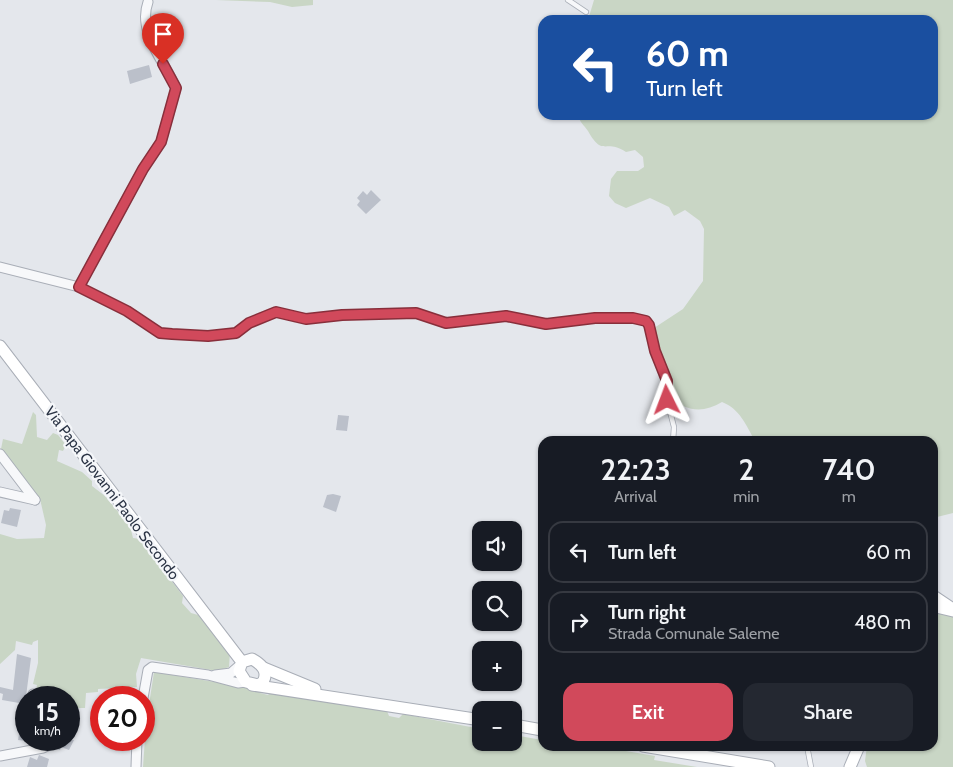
<!DOCTYPE html>
<html lang="en">
<head>
<meta charset="utf-8">
<style>
	body { margin:0; font-family:Cabin,sans-serif; background:#242831; color:#f1f3f6; height:100vh; display:flex; flex-direction:column; font-size:19px; white-space:nowrap }
	* { box-sizing:border-box; margin:0 }
	p { font-size:16px; color:#9ea1a6 }
	.icon { flex:none; width:28px; height:28px; fill:none; stroke:currentColor; stroke-width:2; stroke-linecap:round; stroke-linejoin:round }
	.map { position:relative; flex:1; overflow:hidden }
	.sheet { position:absolute; left:538px; top:436px; width:400px; height:315px; display:flex; flex-direction:column; background:#171b24; border-radius:15px; box-shadow:0 1px 4px #0004 }
	.sheet>* { flex:none }
	.hud { position:absolute; left:538px; top:15px; width:400px; height:105px; border-radius:15px; box-shadow:0 1px 4px #0004; background:#1a4fa0; color:#fff; overflow:hidden }
	.tools { position:absolute; left:472px; top:521px; display:grid; gap:10px }
	.tools a { display:grid; place-items:center; width:50px; height:50px; border-radius:10px; background:#171b24; box-shadow:0 1px 4px #0004; font-size:25px }
	.speed { position:absolute; left:15px; top:686px; display:flex; gap:10px; font-size:25px; font-weight:700; text-align:center }
	.speed>* { display:grid; place-content:center; width:65px; height:65px; border-radius:50%; background:#171b24; box-shadow:0 1px 4px #0004; line-height:1 }
	.speed small { font-size:12px; font-weight:400 }
	.speed .limit { border:8px solid #d22; background:#fff; color:#111 }
	.pin { position:absolute; display:grid; place-items:center; width:42px; height:42px; color:#fff; margin:-51px -21px; border-radius:50% 50% 50% 0; rotate:-45deg; box-shadow:0 0 5px #0007 }
	.pin .icon { rotate:45deg }
	.me { position:absolute; width:55px; margin:-28px; rotate:357deg; stroke-linejoin:round; filter:drop-shadow(0 0 4px #0008) }
	.turn { display:flex; align-items:center; gap:18px; height:105px; padding:0 25px; font-size:22px }
	.turn .icon { width:65px; height:65px; stroke-width:2.5 }
	.turn b { display:block; font-size:35px; line-height:42px }
	.eta { display:flex; justify-content:space-evenly; align-items:center; height:85px; text-align:center }
	.eta b { font-size:30px; font-weight:600; line-height:35px }
	.primary-button { display:flex; gap:10px; margin-top:auto; padding:10px 25px }
	.primary-button a { flex:1; height:58px; border-radius:15px; background:#d1495b; color:#fff; font-size:20px; font-weight:600; line-height:58px; text-align:center }
	.primary-button a+a { background:#242831; color:#f1f3f6 }
	ul { padding:0; list-style:none }
	li { display:flex; align-items:center; gap:15px; height:62px; margin:0 10px 8px; padding:0 15px; border:2px solid #363941; border-radius:15px }
	li div { flex:1 }
	li b { display:block; font-size:19px }
	li em { font-style:normal }
	.map>svg:first-child { display:block }
</style>
</head>
<body>
<div class="map">
<svg width="953" height="767" viewBox="0 0 953 767">
	<rect width="100%" height="100%" fill="#e4e7ec"/>
	<g fill="#c9d6c5">
		<path d="M216,0H313V5L292,7L270,2Z"/>
		<path d="M594,0H953V513L933,518L932,441H755C746,425 740,409 722,402C704,413 687,412 671,398L670,378L658,346L654,328L683,309L703,281L704,229L700,221L685,210L674,216L669,207L650,198L626,208L615,203L609,196L611,179L617,171H638L644,167L643,157L635,150L626,152C605,138 603,158 588,131C584,125 580,123 578,115H932V20H588Z"/>
		<path d="M33,412L36,415L37,437L47,440L53,433L58,435L66,445L63,451L59,450L57,461L82,472L92,481V486L105,496L130,526L133,538L140,539L183,596L182,603L191,613L198,615L221,644L230,652L229,667L217,671L141,658L136,674L137,687L98,689V692L86,693L85,708H70L69,698L64,697L61,694H35L37,685L33,684L38,663V640L33,642L32,645L16,641L15,650L0,664V534L17,539L44,538L46,525L40,499L1,449L3,439L22,444Z"/>
		<path d="M933,612H942L953,617V767H867L865,761L867,746H932Z"/>
		<path d="M154,672L257,689L260,693L268,695L273,691L387,711L389,716L399,718L403,714L481,729V742H514V735L542,740V746H597L655,756L654,760L697,767H143L146,724Z"/>
	</g>
	<g fill="#bbc0ca">
		<path d="M149,65L152,77L130,84L127,71Z"/>
		<path d="M371,190L381,200L366,214L357,205L360,201L357,198L363,191L367,195Z"/>
		<path d="M338,415L349,416L347,431L336,430Z"/>
		<path d="M333,494L341,496L336,512L323,507L327,495Z"/>
		<path d="M10,508L21,510L17,527L1,523L4,510L9,511Z"/>
		<path d="M17,654L31,658L25,704L2,700L3,694L0,693V687L13,690Z"/>
		<path d="M23,710L26,711V741L18,740Z"/>
		<path d="M55,740H74L69,750L61,747L60,750L53,749Z"/>
		<path d="M39,755L49,759L47,767H27L30,757L37,760Z"/>
	</g>
	<g fill="none" stroke-linecap="round" stroke-linejoin="round">
		<defs>
			<g id="service">
				<path d="M568,0L586,12"/>
				<path d="M79,287L127,311L160,333L172,334L208,336L236,333L249,323L276,312L306,319L342,315L416,313L446,323L506,316L546,324L595,318H633L646,321L649,325L655,351L664,370L667,381V400L674,427L673,441"/>
				<path d="M807,746L811,767"/>
			</g>
			<g id="minor">
				<path d="M0,267L79,287L143,169L161,142L176,88C165,62 137,33 148,2"/>
				<path d="M0,454L35,500"/>
				<path d="M0,492L35,500"/>
				<path d="M215,675L231,673L239,666"/>
				<path d="M32,698L33,694"/>
				<path d="M143,698L148,670L152,667L208,675L238,683L246,682"/>
				<path d="M0,756L43,748L47,746L49,740"/>
				<path d="M136,767L137,740"/>
			</g>
			<g id="secondary">
				<path d="M0,346L242,662"/>
				<path d="M932,595L953,609"/>
				<path d="M932,606L953,611"/>
				<path d="M252,659C261,664 269,671 263,682L258,685L246,682L239,671L242,662Z"/>
				<path d="M264,668L315,689"/>
				<path d="M252,685L481,720"/>
				<path d="M514,725L542,730"/>
				<path d="M643,746L769,767"/>
				<path d="M850,767L859,746"/>
			</g>
		</defs>
		<use href="#service" stroke="#a9aeb7" stroke-width="6"/>
		<use href="#minor" stroke="#a9aeb7" stroke-width="11"/>
		<use href="#secondary" stroke="#a9aeb7" stroke-width="13"/>
		<use href="#service" stroke="#f7f8fa" stroke-width="4.5"/>
		<use href="#minor" stroke="#f7f8fa" stroke-width="9"/>
		<use href="#secondary" stroke="#fff" stroke-width="11"/>
	</g>
	<g fill="none" stroke-linecap="round" stroke-linejoin="round">
		<defs>
			<path id="route" d="M163,64L176,88L161,142L143,169L79,287L127,311L160,333L172,334L208,336L236,333L249,323L276,312L306,319L342,315L416,313L446,323L506,316L546,324L595,318H633L646,321L649,325L655,351L667,381V400"/>
		</defs>
		<use href="#route" stroke="#882f3b" stroke-width="12"/>
		<use href="#route" stroke="#d1495b" stroke-width="9"/>
	</g>
	<g text-anchor="middle" dominant-baseline="central" stroke-width="4.5" stroke-linejoin="round" paint-order="stroke">
		<g font-size="15" fill="#2b3445" stroke="#f4f6f9">
			<text transform="translate(112 493) rotate(53)">Via Papa Giovanni Paolo Secondo</text>
		</g>
	</g>
</svg>
<div class="tools">
<a><svg class="icon" aria-label="sound" viewBox="0 0 24 24"><path d="M4 9h4l5-4v14l-5-4H4zM17 9q2 3 0 6"/></svg></a>
<a><svg class="icon" aria-label="search" viewBox="0 0 24 24"><circle cx="10" cy="10" r="6"/><path d="M15 15l6 6"/></svg></a>
<a>+</a>
<a>−</a>
</div>
<div class="speed"><div>15<small>km/h</small></div><div class="limit">20</div></div>
<div class="pin" style="left:163px;top:64px;background:#d93025"><svg class="icon" aria-label="arrive" viewBox="0 0 24 24"><path d="M6 21V4h12l-3 4 3 4H6"/></svg></div>
<svg class="me" style="left:667px;top:400px" viewBox="-20 -20 40 40"><path d="M0-17L14 15 0 8-14 15z" fill="#d1495b" stroke="#fff" stroke-width="4"/></svg>
<div class="hud">
<div class="turn"><svg class="icon" aria-label="left" viewBox="0 0 24 24"><path d="M17 20v-9H6M10 6l-5 5 5 5"/></svg><div><b>60 m</b>Turn left</div></div>
</div>
<section class="sheet">
<div class="eta">
<div><b>22:23</b><p>Arrival</p></div>
<div><b>2</b><p>min</p></div>
<div><b>740</b><p>m</p></div>
</div>
<ul>
<li><svg class="icon" aria-label="left" viewBox="0 0 24 24"><path d="M17 20v-9H6M10 6l-5 5 5 5"/></svg><div><b>Turn left</b></div><em>60 m</em></li>
<li><svg class="icon" aria-label="right" viewBox="0 0 24 24"><path d="M7 20v-9h11M14 6l5 5-5 5"/></svg><div><b>Turn right</b><p>Strada Comunale Saleme</p></div><em>480 m</em></li>
</ul>
<div class="primary-button"><a>Exit</a><a>Share</a></div>
</section>
</div>
</body>
</html>
